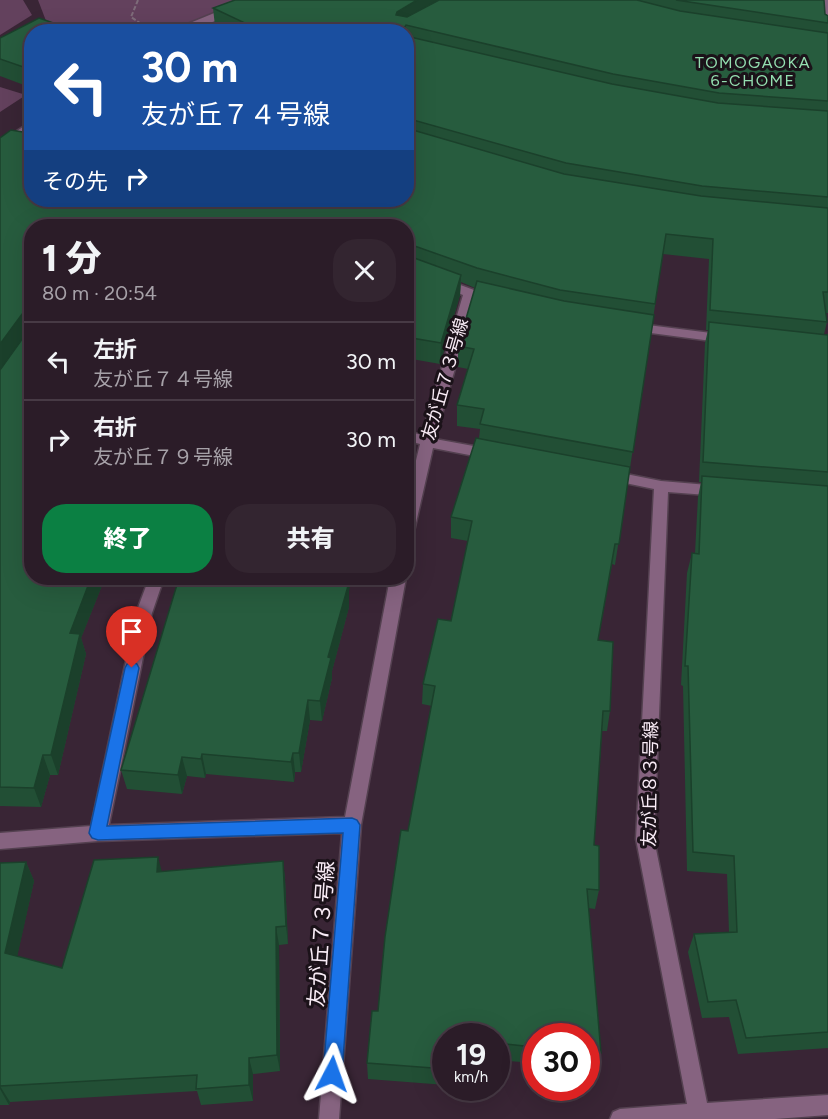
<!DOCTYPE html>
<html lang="ja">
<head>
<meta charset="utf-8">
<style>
	body { margin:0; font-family:Figtree,"Noto Sans JP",sans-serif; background:#332530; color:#f1f3f6; height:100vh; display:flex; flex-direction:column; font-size:22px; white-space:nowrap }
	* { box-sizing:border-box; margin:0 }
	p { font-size:20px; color:#a6a1a8 }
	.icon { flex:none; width:33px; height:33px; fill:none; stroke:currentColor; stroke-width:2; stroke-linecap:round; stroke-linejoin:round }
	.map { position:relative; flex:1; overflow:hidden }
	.details { position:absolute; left:24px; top:219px; width:390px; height:366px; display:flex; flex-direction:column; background:#2b1c28; border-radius:24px; box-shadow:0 6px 24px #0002,0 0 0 2px #473a45 }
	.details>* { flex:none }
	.banner { position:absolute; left:24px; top:24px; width:390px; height:183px; border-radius:24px; box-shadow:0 6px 24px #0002,0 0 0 2px #473a45; background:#1a4fa0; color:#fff; overflow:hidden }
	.speed { position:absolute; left:432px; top:1023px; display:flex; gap:12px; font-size:30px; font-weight:700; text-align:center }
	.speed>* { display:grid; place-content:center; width:78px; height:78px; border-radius:50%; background:#2b1c28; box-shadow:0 6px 24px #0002,0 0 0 2px #473a45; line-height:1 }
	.speed small { font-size:15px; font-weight:400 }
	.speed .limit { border:9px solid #d22; background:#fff; color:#111 }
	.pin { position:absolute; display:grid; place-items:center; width:51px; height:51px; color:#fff; margin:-62px -26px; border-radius:50% 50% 50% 0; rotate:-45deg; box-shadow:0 0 6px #0007 }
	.pin .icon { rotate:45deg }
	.me { position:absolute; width:66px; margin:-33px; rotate:4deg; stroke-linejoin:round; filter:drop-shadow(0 0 4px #0008) }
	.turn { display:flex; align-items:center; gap:21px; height:126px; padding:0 18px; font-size:27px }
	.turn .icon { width:78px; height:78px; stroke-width:2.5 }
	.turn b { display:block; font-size:42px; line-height:51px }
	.then { display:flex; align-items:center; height:57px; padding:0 18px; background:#0003; gap:12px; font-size:22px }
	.round { display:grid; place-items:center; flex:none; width:63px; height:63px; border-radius:24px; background:#332530 }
	.headline { display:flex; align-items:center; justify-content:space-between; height:102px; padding:0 18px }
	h1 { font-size:36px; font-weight:800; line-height:45px }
	.button { display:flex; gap:12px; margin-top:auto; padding:12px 18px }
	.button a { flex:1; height:69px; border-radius:24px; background:#0b8043; color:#fff; font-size:24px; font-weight:800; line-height:69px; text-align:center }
	.button a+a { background:#332530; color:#f1f3f6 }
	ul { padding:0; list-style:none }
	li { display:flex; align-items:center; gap:18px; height:78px; padding:0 18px; border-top:2px solid #473a45 }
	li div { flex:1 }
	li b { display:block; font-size:22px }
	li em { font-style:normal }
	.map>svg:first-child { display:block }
</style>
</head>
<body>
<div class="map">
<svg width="828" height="1119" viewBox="0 0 828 1119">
	<rect width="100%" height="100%" fill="#392535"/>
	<g fill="#63415d">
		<path d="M0,0H23L32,15L0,35Z"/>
		<path d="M38,0H240L171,32L63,31L48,26Z"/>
		<path d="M0,87L26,95L0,112Z"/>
	</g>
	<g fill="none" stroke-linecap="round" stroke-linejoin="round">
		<defs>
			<g id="minor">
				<path d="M246,0H259C240,14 191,32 168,32Z"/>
				<path d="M820,0H828V35L823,32Z"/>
				<path d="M32,121V129L0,150V142Z"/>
				<path d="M406,265L474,290L495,295L497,298L491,302L475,298L435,439L490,449L497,454L490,459L433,448L413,536L406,541V502L420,444L406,440V431L422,435L463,295L406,272Z"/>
				<path d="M632,323L727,335L733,339L727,343L628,330L626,327Z"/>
				<path d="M611,471L661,481L720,486L727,491L720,496L668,492L654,839L707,1103L828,1095V1115L775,1119H610L613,1112L620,1109L687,1104L636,839L654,489L606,479L604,476L606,473Z"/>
				<path d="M149,578H164L152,613L109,825L345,817L390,578H406L361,825L339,1119H319L342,833L98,841L0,849V833L91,826L136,613Z"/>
			</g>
		</defs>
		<use href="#minor" stroke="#544150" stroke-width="3"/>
		<path stroke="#7e6c7a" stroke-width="2" stroke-dasharray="4.5 2" stroke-linecap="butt" d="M138,0L131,17L143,25"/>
		<use href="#minor" fill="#866380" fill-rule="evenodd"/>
	</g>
	<g fill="#224f35">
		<path d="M235,0H824L825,14L828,16V313H826L827,322L824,334L828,335V1048L738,1054L729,1017L702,1018L688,952L694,934L729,932L727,874L687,871L683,686L681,685L687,573L692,553H695L698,497L701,482H699L705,343L708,330H706L709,259L663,254L615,565L612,564L598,640L610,711L607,731H602L594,845L599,890L595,909L588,908L601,1053L597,1070L586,1069V1036H536V1068H522V1062L496,1060V1036H446V1085L368,1079L367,1063L378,1011L408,831L432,706L422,704L423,684L451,621L468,541L451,538V517L479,438L480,429L457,426V405L468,369L458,367V346L475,288L461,282L460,295L440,364L406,358V226H32V578H105L81,638L86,654L58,775H50L41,807L0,806V138L25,133L23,122L32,116V200H406V32H227L215,26L213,8Z"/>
		<path d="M32,32V88L0,76V38Z"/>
		<path d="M349,591V607L332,671V678L322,721L310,720L301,772H295L294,782L206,774L205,778L187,776L182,794L127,789L121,770Z"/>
		<path d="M283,861L285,879L288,944L279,945L280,1071L253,1074V1101L201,1105L197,1091L10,1102L9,1105H0V863L26,862L34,881L17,956L62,968L162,872Z"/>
	</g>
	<g fill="#1b402b">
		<path d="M417,0H456L397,30V12Z"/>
		<path d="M115,200H135L114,225L110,205Z"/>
		<path d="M461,275L460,295L440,364L441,343Z"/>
		<path d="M22,314L27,335L0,372V344Z"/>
		<path d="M91,578H105L81,638L86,654L58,775L51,755L70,633Z"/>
		<path d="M346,578H352L349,591V607L332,671V678L322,721L320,701L328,657Z"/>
		<path d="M308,700L310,720L301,772L299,753Z"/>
		<path d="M293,753L295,772L294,782L291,762Z"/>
		<path d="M202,754L206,774L205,778L201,759Z"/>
		<path d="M43,755L50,775L41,807L34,788Z"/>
		<path d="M182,757L187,776L182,794L178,775Z"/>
		<path d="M158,857L163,876L157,872Z"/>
		<path d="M283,861L285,879L288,944L286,926Z"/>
		<path d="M26,862L34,881L14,971L5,953Z"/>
		<path d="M276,927L279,945L280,1071L277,1055Z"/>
		<path d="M249,1058L253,1074V1101L249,1085Z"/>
		<path d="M0,1086L10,1102L9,1105L0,1089Z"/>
	</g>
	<g fill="#275c3e" stroke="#1b402b" stroke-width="1.5">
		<path d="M235,0H417L397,12L396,15L407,17L439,0H637L680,11L828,33V101L719,93L613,74L406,25L404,28V32H264L213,8Z"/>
		<path d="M676,0H824L825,14L828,16V23Z"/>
		<path d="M39,18L79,32H32V70L0,59V38Z"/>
		<path d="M406,36L612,84L718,103L828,111V197L702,186L566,163L406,118Z"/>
		<path d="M32,116V200H115L110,205L111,208H125L132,200H242L268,208L288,207L286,204L272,200H406V128L564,174L701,196L828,208V292H823L827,322L710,310L713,239L666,234L655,304L560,290L477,268L406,243V226H32V578H91L70,633L80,634L51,755H43L34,788L0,787V370L28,331L29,316L22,314L0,344V138L11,130L29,133V124L23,122Z"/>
		<path d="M406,255L461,275L441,343L406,337Z"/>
		<path d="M477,281L564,301L654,315L633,452L480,424L484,409L457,405L474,349L458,346Z"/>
		<path d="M709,322L828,335V472L703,462Z"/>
		<path d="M476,438L630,467L619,544H615L598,640L613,642L610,711H603L594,845L599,846V890L587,889L601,1053H586V1036H536V1052H525L524,1046L496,1043V1036H446V1069L367,1063L372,1011H378L385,937L401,830L408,831L435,686L423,684L438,619L451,621L472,521L451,517Z"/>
		<path d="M702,476L828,486V1032L746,1038L736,1000L708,1002L694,934L737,932L734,856L693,852L688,666H685L692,553L699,554Z"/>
		<path d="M179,578H346L343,586H348L328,657L331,658L320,701L308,700L299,753H293L291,762L202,754L201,759L182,757L178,775L121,770Z"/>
		<path d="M158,857L157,872L283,861L286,926L276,927L277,1055L249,1058V1085L196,1089L197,1075L0,1086V863L26,862L5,953L62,968L94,860Z"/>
	</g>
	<path fill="#1a73e8" stroke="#114b97" stroke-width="1.5" d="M132,662L137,664L139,668L107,826L352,818L357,820L360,825L342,1074L339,1080L332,1083L326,1080L323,1074L343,833L98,840L92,838L89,833L125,668L127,664Z"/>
	<g text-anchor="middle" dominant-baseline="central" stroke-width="6" stroke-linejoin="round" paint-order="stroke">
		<g font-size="16" letter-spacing="1.5" fill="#94dfb0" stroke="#1b1219">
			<text x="753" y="62">TOMOGAOKA<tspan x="753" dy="18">6-CHOME</tspan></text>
		</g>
		<g font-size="18" fill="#f9ecf6" stroke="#1b1219">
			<text transform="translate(445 379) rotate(-74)">友が丘７３号線</text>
			<text transform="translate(650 784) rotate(-89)">友が丘８３号線</text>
		</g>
		<g font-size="21" fill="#f9ecf6" stroke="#1b1219">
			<text transform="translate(321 934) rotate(-86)">友が丘７３号線</text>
		</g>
	</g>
</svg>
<div class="speed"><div>19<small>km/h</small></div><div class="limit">30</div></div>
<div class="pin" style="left:132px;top:668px;background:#d93025"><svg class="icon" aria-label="arrive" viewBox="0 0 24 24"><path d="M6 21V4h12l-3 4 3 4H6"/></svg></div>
<svg class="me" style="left:332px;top:1074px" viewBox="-20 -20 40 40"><path d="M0-17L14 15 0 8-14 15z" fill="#1a73e8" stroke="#fff" stroke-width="4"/></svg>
<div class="banner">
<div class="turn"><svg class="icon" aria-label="left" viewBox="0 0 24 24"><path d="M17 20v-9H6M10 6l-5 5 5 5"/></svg><div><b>30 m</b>友が丘７４号線</div></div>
<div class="then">その先<svg class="icon" aria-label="right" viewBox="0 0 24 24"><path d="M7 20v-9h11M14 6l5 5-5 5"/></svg></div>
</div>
<section class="details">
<div class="headline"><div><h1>1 分</h1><p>80 m · 20:54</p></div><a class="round"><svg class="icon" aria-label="close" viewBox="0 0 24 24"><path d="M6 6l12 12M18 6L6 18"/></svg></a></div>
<ul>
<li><svg class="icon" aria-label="left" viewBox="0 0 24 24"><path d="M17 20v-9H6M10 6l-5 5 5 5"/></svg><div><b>左折</b><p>友が丘７４号線</p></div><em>30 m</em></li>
<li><svg class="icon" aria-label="right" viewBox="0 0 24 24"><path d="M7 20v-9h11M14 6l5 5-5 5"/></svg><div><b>右折</b><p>友が丘７９号線</p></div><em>30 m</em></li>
</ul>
<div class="button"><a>終了</a><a>共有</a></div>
</section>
</div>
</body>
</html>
